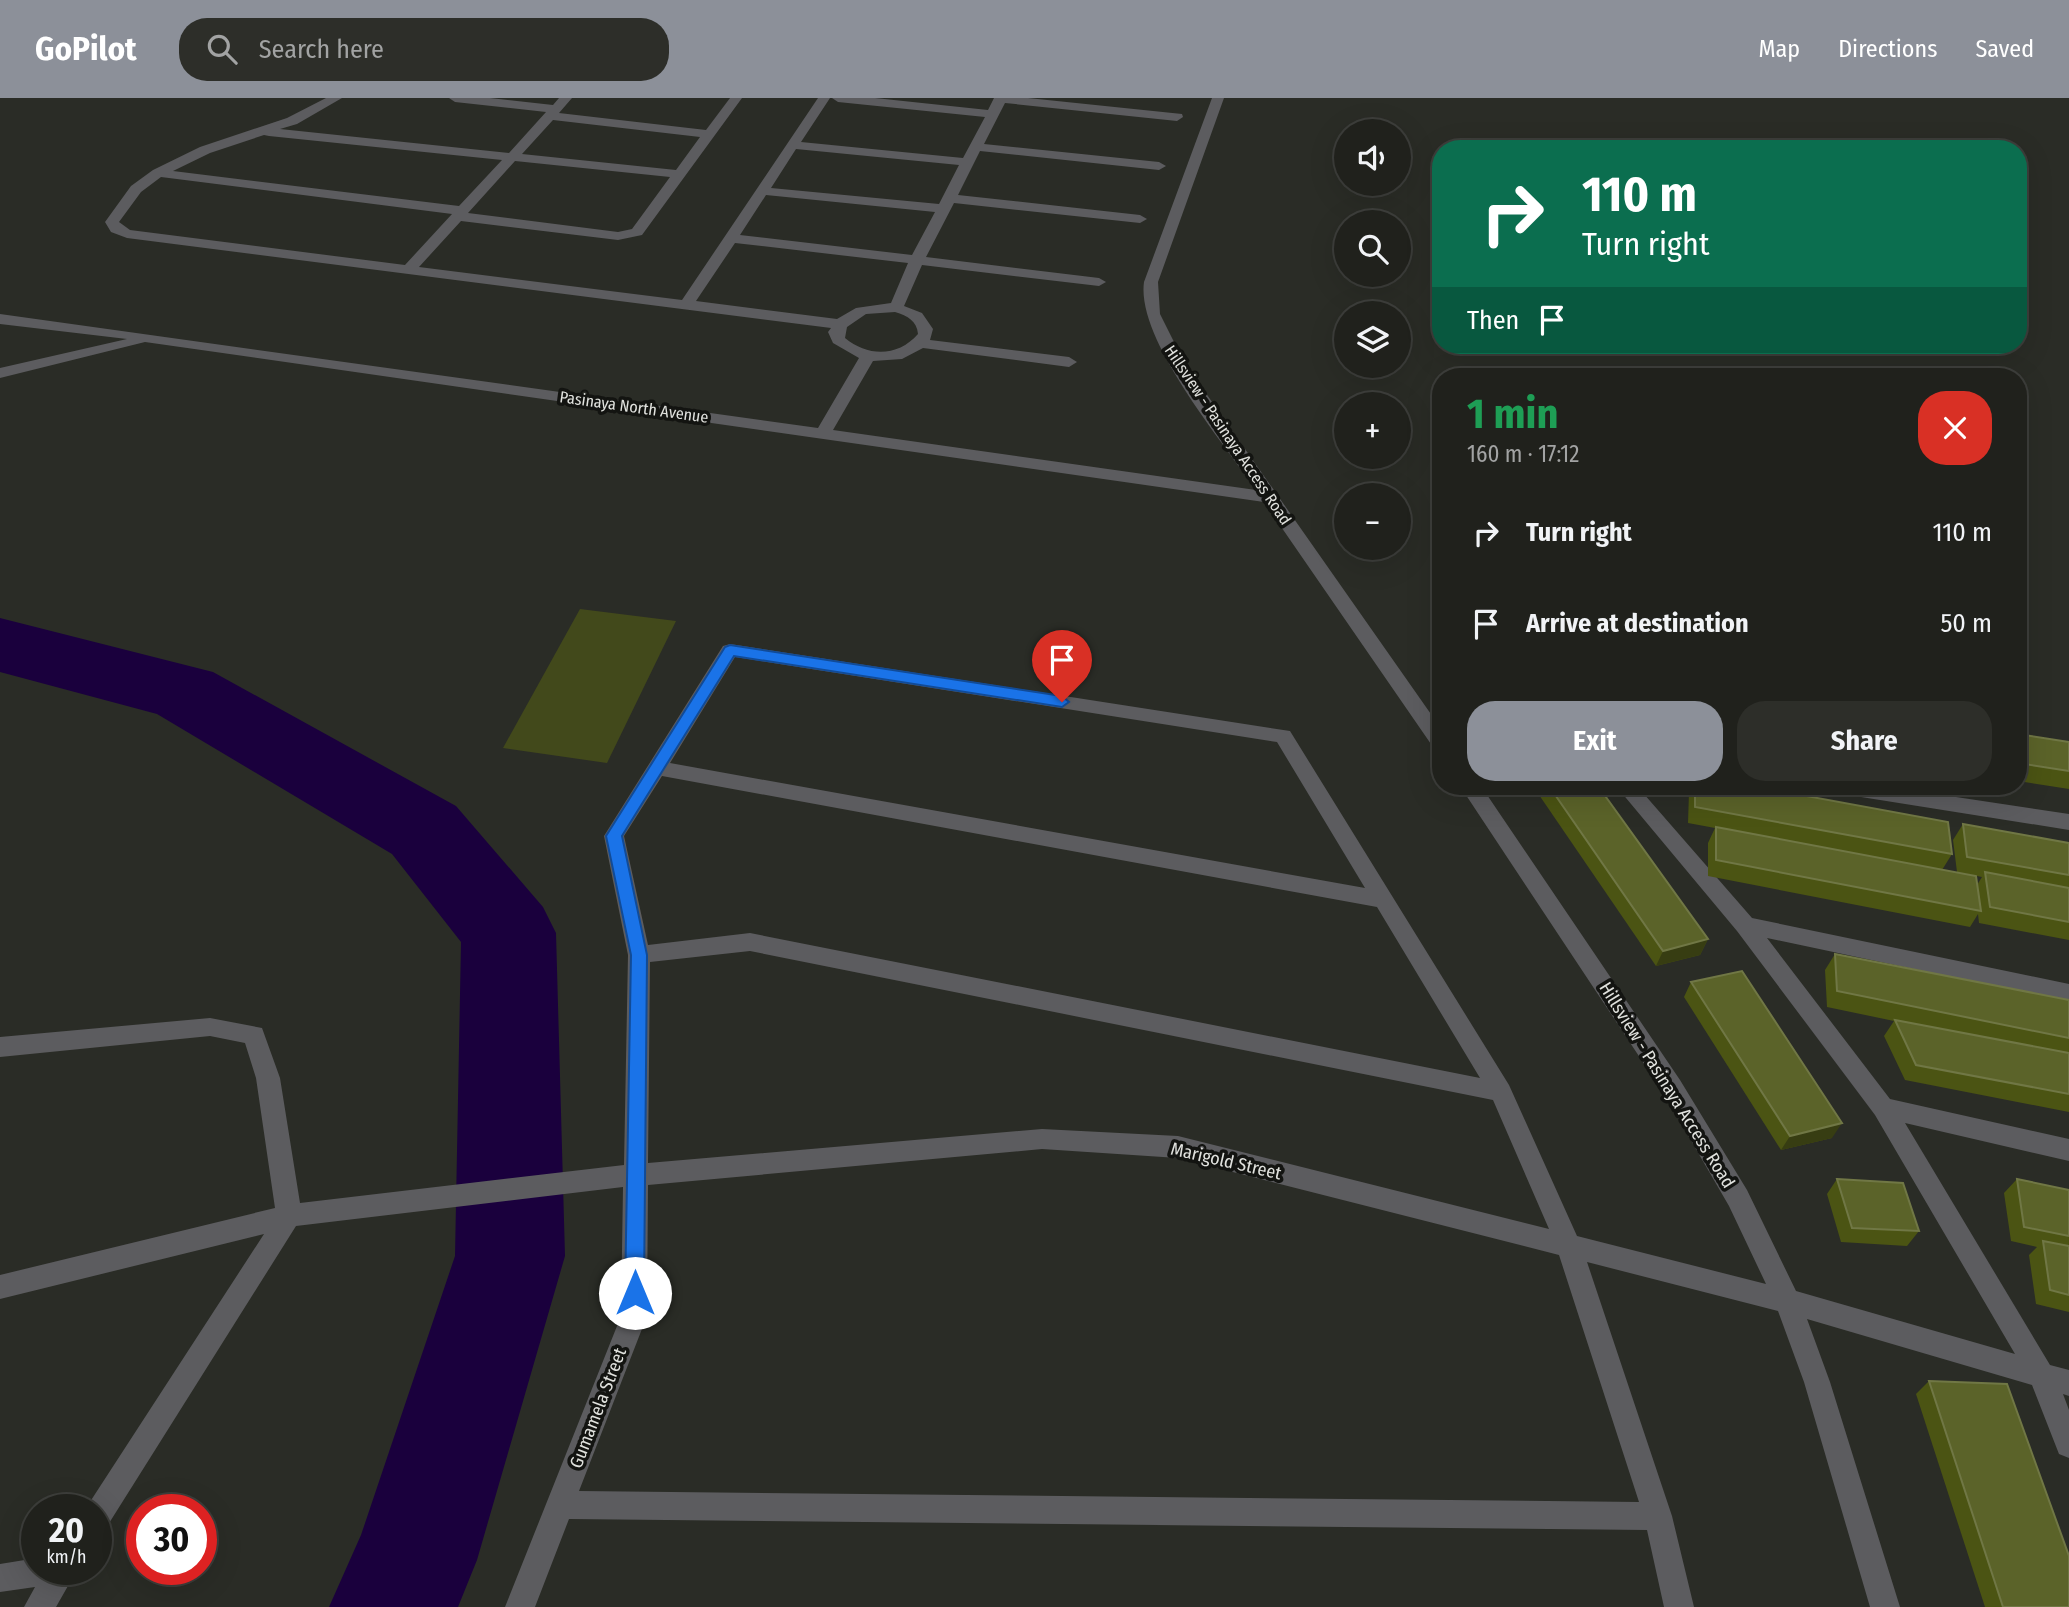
<!DOCTYPE html>
<html lang="en">
<head>
<meta charset="utf-8">
<style>
	body { margin:0; font-family:"Fira Sans Condensed",sans-serif; background:#2d2e29; color:#f1f3f6; height:100vh; display:flex; flex-direction:column; font-size:26px; white-space:nowrap }
	* { box-sizing:border-box; margin:0 }
	p { font-size:23px; color:#a2a3a3 }
	.icon { flex:none; width:38px; height:38px; fill:none; stroke:currentColor; stroke-width:2; stroke-linecap:round; stroke-linejoin:round }
	.map { position:relative; flex:1; overflow:hidden }
	.side { position:absolute; left:1432px; top:270px; width:595px; height:427px; display:flex; flex-direction:column; background:#20211c; border-radius:28px; box-shadow:0 7px 28px #0002,0 0 0 2px #3d3e3b }
	.side>* { flex:none }
	.hud { position:absolute; left:1432px; top:42px; width:595px; height:214px; border-radius:28px; box-shadow:0 7px 28px #0002,0 0 0 2px #3d3e3b; background:#0b6e4f; color:#fff; overflow:hidden }
	.buttons { position:absolute; left:1334px; top:21px; display:grid; gap:14px }
	.buttons a { display:grid; place-items:center; width:77px; height:77px; border-radius:50%; background:#20211c; box-shadow:0 7px 28px #0002,0 0 0 2px #3d3e3b; font-size:35px }
	.speed { position:absolute; left:21px; top:1396px; display:flex; gap:14px; font-size:35px; font-weight:700; text-align:center }
	.speed>* { display:grid; place-content:center; width:91px; height:91px; border-radius:50%; background:#20211c; box-shadow:0 7px 28px #0002,0 0 0 2px #3d3e3b; line-height:1 }
	.speed small { font-size:18px; font-weight:400 }
	.speed .limit { border:10px solid #d22; background:#fff; color:#111 }
	.pin { position:absolute; display:grid; place-items:center; width:60px; height:60px; color:#fff; margin:-72px -30px; border-radius:50% 50% 50% 0; rotate:-45deg; box-shadow:0 0 7px #0007 }
	.pin .icon { rotate:45deg }
	.me { position:absolute; width:77px; margin:-38px; rotate:0deg; stroke-linejoin:round; filter:drop-shadow(0 0 5px #0008) }
	.turn { display:flex; align-items:center; gap:24px; height:147px; padding:0 35px; font-size:32px }
	.turn .icon { width:91px; height:91px; stroke-width:2.5 }
	.turn b { display:block; font-size:49px; line-height:60px }
	.then { display:flex; align-items:center; height:66px; padding:0 35px; background:#0003; gap:14px; font-size:26px }
	.round { display:grid; place-items:center; flex:none; width:74px; height:74px; border-radius:28px; background:#2d2e29 }
	.headline { display:flex; align-items:center; justify-content:space-between; height:119px; padding:0 35px }
	h1 { font-size:42px; font-weight:700; line-height:52px; color:#1e9e55 }
	.primary-button { display:flex; gap:14px; margin-top:auto; padding:14px 35px }
	.primary-button a { flex:1; height:80px; border-radius:28px; background:#8c9099; color:#fff; font-size:28px; font-weight:700; line-height:80px; text-align:center }
	.primary-button a+a { background:#2d2e29; color:#f1f3f6 }
	ul { padding:0; list-style:none }
	li { display:flex; align-items:center; gap:21px; height:91px; padding:0 35px }
	li div { flex:1 }
	li b { display:block; font-size:26px }
	li em { font-style:normal }
	header { display:flex; align-items:center; gap:42px; box-sizing:border-box; height:98px; padding:0 35px; background:#8c9099; color:#fff }
	header strong { font-size:33px }
	nav { display:flex; gap:38px; margin-inline-start:auto; font-size:24px }
	.search { width:490px; height:63px; background:#2d2e29; display:flex; align-items:center; gap:18px; box-sizing:border-box; padding:0 24px; border-radius:28px; color:#a2a3a3; font-size:26px }
	.map>svg:first-child { display:block }
</style>
</head>
<body>
<header>
<strong>GoPilot</strong>
<div class="search"><svg class="icon" aria-label="search" viewBox="0 0 24 24"><circle cx="10" cy="10" r="6"/><path d="M15 15l6 6"/></svg>Search here</div>
<nav><a>Map</a><a>Directions</a><a>Saved</a></nav>
</header>
<div class="map">
<svg width="2069" height="1509" viewBox="0 0 2069 1509">
	<rect width="100%" height="100%" fill="#2a2c26"/>
	<path fill="#42491b" d="M580,511L676,523L607,665L503,650Z"/>
	<g fill="none" stroke-linecap="round" stroke-linejoin="round">
		<path fill="#1a003d" fill-rule="evenodd" d="M0,520L213,574L456,708L543,809L556,835L565,1158L477,1462L458,1509H329L361,1437L455,1158L461,844L392,756L157,616L0,574Z"/>
		<g fill="#5c5c5f" fill-rule="evenodd">
			<path d="M326,0H342L297,26L280,31L509,55L546,14L455,4L449,0H490L553,7L559,0H572L559,15L706,32L730,0H742L642,137L618,142L461,123L419,169L682,202L818,0H830L801,44L963,60L985,19L838,4L832,0H875L988,12L994,0H1028L1182,16L1183,19L1177,23L1005,5L984,46L1159,64L1166,68L1159,72L980,53L958,97L1140,117L1147,121L1140,125L954,105L926,159L1099,180L1106,184L1099,188L922,167L904,208L922,215L933,231L930,242L1069,259L1077,264L1069,269L923,250L902,261L873,263L833,332L1256,392C1223,344 1136,241 1144,184L1212,0H1224L1158,184L1160,216L1184,264L1440,629V651L1433,649L1264,404L145,244L0,280V270L127,241L0,226V216L818,330L859,260L833,245L828,234L831,230L127,140L111,134L105,124L131,88L153,72L200,49L287,20ZM553,22L700,39L676,72L522,56ZM264,37L269,38L502,62L459,108L173,73L210,55ZM796,51L959,67L939,106L771,90ZM515,63L670,79L632,131L618,134L468,115ZM161,79L452,116L405,167L130,132L119,124L141,94ZM766,97L935,114L912,157L740,137ZM735,145L908,165L891,205L856,210L837,221L696,203ZM895,214C908,218 917,223 918,236C898,259 868,259 845,240L847,229L866,216Z"/>
			<path d="M730,546L1290,633L1509,987L1577,1138L1766,1186L1729,1108L1664,996L1460,688H1481L1680,982L1747,1092L1796,1193L2015,1256L1875,1017L1737,833L1616,688H1637L1752,820L2069,886V904L1767,840L1890,1001L2069,1041V1063L1905,1025L2050,1267L2069,1272V1298L2063,1296L2069,1312V1360L2059,1356L2032,1287L1807,1221L1830,1284L1900,1509H1870L1804,1284L1778,1213L1587,1164L1672,1418L1694,1509H1664L1647,1432L569,1421L535,1509H505L621,1218L623,1089L296,1128L106,1430L96,1434V1412L86,1410L264,1136L0,1201V1177L275,1110L256,980L245,945L210,938L0,959V939L210,920L262,930L280,980L300,1105L624,1067L628,857L604,738L723,548ZM735,559L1277,644L1365,790L670,665ZM662,678L1377,809L1480,980L750,835L648,847L624,738ZM750,853L1493,1002L1549,1131L1178,1038L1042,1031L648,1065L650,864ZM1042,1051L1178,1060L1559,1157L1639,1404L579,1393L647,1218L648,1087Z"/>
			<path d="M1826,688H1883L2069,716V732L1836,695L1829,693Z"/>
			<path d="M37,1460V1472H77L56,1509H24L35,1489L0,1494V1466Z"/>
		</g>
	</g>
	<g fill="#4b5413">
		<path d="M2018,636L2069,644V691L2018,683Z"/>
		<path d="M1536,688H1598L1708,841L1700,857L1656,868L1535,691Z"/>
		<path d="M1691,688H1695L1952,756L1942,772L1977,787L1982,779L1957,774L1953,742L1963,726L2069,745V842L1979,825L1978,816L1970,829L1708,778V745L1715,730L1688,725L1689,694Z"/>
		<path d="M1835,856L2069,902V1014L1905,982L1884,938L1894,923L1827,909L1825,872Z"/>
		<path d="M1691,884L1832,1040L1781,1052L1684,899Z"/>
		<path d="M1837,1081L1919,1133L1907,1148L1841,1144L1827,1096Z"/>
		<path d="M2017,1081L2069,1092V1214L2036,1206L2029,1157L2037,1149L2011,1143L2004,1095Z"/>
		<path d="M1929,1283L2069,1509H1985L1916,1296Z"/>
	</g>
	<g fill="#373d12">
		<path d="M1708,841L1700,857L1656,868L1663,853Z"/>
		<path d="M1842,1025L1832,1040L1781,1052L1790,1038Z"/>
	</g>
	<g fill="#5b6329" stroke="#707745" stroke-width="2">
		<path d="M2018,636L2069,644V673L2018,665Z"/>
		<path d="M1549,688H1598L1708,841L1663,853Z"/>
		<path d="M1695,688H1752L1948,724L1952,756L1695,709Z"/>
		<path d="M1963,726L2069,745V777L1967,759Z"/>
		<path d="M1716,729L1976,778L1981,813L1716,762Z"/>
		<path d="M1985,774L2069,790V824L1990,809Z"/>
		<path d="M1835,856L2069,902V940L1837,893Z"/>
		<path d="M1742,873L1842,1025L1790,1038L1691,884Z"/>
		<path d="M1895,922L2069,955V996L1916,967Z"/>
		<path d="M1837,1081L1903,1085L1919,1133L1852,1130Z"/>
		<path d="M2017,1081L2069,1092V1138L2024,1129Z"/>
		<path d="M2043,1143L2069,1148V1197L2050,1192Z"/>
		<path d="M1929,1283L2007,1286L2069,1458V1509H2003Z"/>
	</g>
	<path fill="#1a73e8" stroke="#114b97" stroke-width="2" d="M730,547L1062,598L1069,604L1062,609L734,558L622,738L647,857L644,1195L641,1201L635,1204L628,1201L625,1195L631,857L606,738L725,549Z"/>
	<g text-anchor="middle" dominant-baseline="central" stroke-width="7" stroke-linejoin="round" paint-order="stroke">
		<g font-size="16" fill="#e1e2de" stroke="#131411">
			<text transform="translate(634 309) rotate(8)">Pasinaya North Avenue</text>
			<text transform="translate(1228 337) rotate(56)">Hillsview - Pasinaya Access Road</text>
		</g>
		<g font-size="18" fill="#e1e2de" stroke="#131411">
			<text transform="translate(1667 987) rotate(58)">Hillsview - Pasinaya Access Road</text>
			<text transform="translate(1226 1063) rotate(13)">Marigold Street</text>
			<text transform="translate(598 1310) rotate(-69)">Gumamela Street</text>
		</g>
	</g>
</svg>
<div class="buttons">
<a><svg class="icon" aria-label="sound" viewBox="0 0 24 24"><path d="M4 9h4l5-4v14l-5-4H4zM17 9q2 3 0 6"/></svg></a>
<a><svg class="icon" aria-label="search" viewBox="0 0 24 24"><circle cx="10" cy="10" r="6"/><path d="M15 15l6 6"/></svg></a>
<a><svg class="icon" aria-label="layers" viewBox="0 0 24 24"><path d="M12 4l9 5-9 5-9-5zM3 14l9 5 9-5"/></svg></a>
<a>+</a>
<a>−</a>
</div>
<div class="speed"><div>20<small>km/h</small></div><div class="limit">30</div></div>
<div class="pin" style="left:1062px;top:604px;background:#d93025"><svg class="icon" aria-label="arrive" viewBox="0 0 24 24"><path d="M6 21V4h12l-3 4 3 4H6"/></svg></div>
<svg class="me" style="left:635px;top:1195px" viewBox="-20 -20 40 40"><circle r="19" fill="#fff"/><path d="M0-13L10 11 0 6-10 11z" fill="#1a73e8"/></svg>
<div class="hud">
<div class="turn"><svg class="icon" aria-label="right" viewBox="0 0 24 24"><path d="M7 20v-9h11M14 6l5 5-5 5"/></svg><div><b>110 m</b>Turn right</div></div>
<div class="then">Then<svg class="icon" aria-label="arrive" viewBox="0 0 24 24"><path d="M6 21V4h12l-3 4 3 4H6"/></svg></div>
</div>
<section class="side">
<div class="headline"><div><h1>1 min</h1><p>160 m · 17:12</p></div><a class="round" style="background:#d93025;color:#fff"><svg class="icon" aria-label="close" viewBox="0 0 24 24"><path d="M6 6l12 12M18 6L6 18"/></svg></a></div>
<ul>
<li><svg class="icon" aria-label="right" viewBox="0 0 24 24"><path d="M7 20v-9h11M14 6l5 5-5 5"/></svg><div><b>Turn right</b></div><em>110 m</em></li>
<li><svg class="icon" aria-label="arrive" viewBox="0 0 24 24"><path d="M6 21V4h12l-3 4 3 4H6"/></svg><div><b>Arrive at destination</b></div><em>50 m</em></li>
</ul>
<div class="primary-button"><a>Exit</a><a>Share</a></div>
</section>
</div>
</body>
</html>
